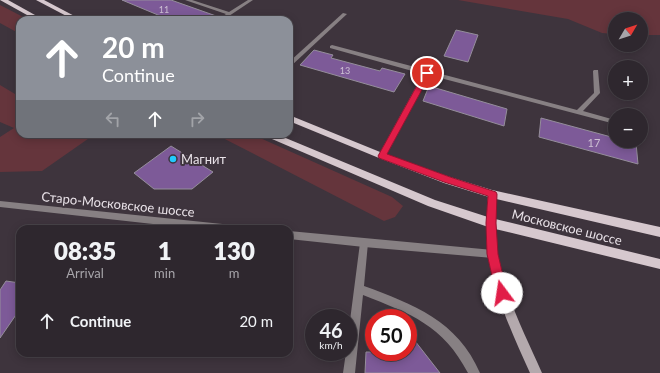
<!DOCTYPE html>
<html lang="en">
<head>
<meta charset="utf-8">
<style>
	body { margin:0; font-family:Lato,sans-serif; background:#3a333a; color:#f1f3f6; height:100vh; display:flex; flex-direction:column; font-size:15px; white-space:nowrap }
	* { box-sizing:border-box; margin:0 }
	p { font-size:13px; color:#a7a5aa }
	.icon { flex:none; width:22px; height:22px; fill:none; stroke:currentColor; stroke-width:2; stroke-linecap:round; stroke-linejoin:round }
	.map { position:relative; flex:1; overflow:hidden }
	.drawer { position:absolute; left:16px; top:225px; width:277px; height:132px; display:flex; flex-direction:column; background:#2e272e; border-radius:12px; box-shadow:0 2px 10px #0003,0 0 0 1px #49444a }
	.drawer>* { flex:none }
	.guide { position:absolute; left:16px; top:16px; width:277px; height:122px; border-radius:12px; box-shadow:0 2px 10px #0003,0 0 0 1px #49444a; background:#8c9099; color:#fff; overflow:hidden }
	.needle { width:26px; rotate:51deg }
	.tools { position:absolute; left:608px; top:12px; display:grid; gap:8px }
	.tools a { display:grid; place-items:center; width:40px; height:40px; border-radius:50%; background:#2e272e; box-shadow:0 2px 10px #0003,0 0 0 1px #49444a; font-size:20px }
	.speed { position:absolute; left:305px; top:309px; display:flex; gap:8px; font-size:20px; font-weight:700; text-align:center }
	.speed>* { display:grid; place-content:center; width:52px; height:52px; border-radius:50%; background:#2e272e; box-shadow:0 2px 10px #0003,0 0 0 1px #49444a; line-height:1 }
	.speed small { font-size:10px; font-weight:400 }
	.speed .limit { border:6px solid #d22; background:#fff; color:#111 }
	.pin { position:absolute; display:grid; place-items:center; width:34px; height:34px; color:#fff; margin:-17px; border:2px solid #fff; border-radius:50%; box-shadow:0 1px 4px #0007 }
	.me { position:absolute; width:44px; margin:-22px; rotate:346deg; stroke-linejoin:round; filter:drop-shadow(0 0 3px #0008) }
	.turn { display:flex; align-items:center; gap:14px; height:84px; padding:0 20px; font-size:18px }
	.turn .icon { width:52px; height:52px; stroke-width:2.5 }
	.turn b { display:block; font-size:28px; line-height:34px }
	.lanes { display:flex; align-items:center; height:38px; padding:0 20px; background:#0003; justify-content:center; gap:20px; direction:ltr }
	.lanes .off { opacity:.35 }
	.eta { display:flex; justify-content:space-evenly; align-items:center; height:68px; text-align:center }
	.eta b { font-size:24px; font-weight:800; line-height:28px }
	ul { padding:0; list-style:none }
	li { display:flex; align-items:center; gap:12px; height:56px; padding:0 20px }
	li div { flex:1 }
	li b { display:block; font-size:15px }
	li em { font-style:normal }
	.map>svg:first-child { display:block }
</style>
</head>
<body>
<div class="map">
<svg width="660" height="373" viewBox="0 0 660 373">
	<rect width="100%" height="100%" fill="#3e343d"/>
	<g fill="#65353c">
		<path d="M458,0H660V35H641V19H615V34L602,33L568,19Z"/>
		<path d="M0,5L29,20H20V34L0,23Z"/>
		<path d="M0,85L20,97V134H95L42,171L0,172V137L14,128L0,122Z"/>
		<path d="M215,134H251L392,197L403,206L395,217L384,221Z"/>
	</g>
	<g fill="#7d5a98" stroke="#958e9b">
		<path d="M122,0H171L219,17L216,20H170Z"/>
		<path d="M456,30L478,35L468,62L444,56Z"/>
		<path d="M314,50L333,55L331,58L380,71L382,68L405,74L394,92L300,65Z"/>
		<path d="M429,86L507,109L504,126L423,101Z"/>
		<path d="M541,118L615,138V141H627L636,143L638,164L539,137Z"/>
		<path d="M171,146L213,172L192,189H154L134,173Z"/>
		<path d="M6,281L20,283V309L0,338V290Z"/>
		<path d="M408,332L440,373H365L366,352H408Z"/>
	</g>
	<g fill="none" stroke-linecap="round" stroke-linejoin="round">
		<g fill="#878083" fill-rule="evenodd">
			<path d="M185,0H192L229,12L248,0H253L223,20H217L226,14Z"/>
			<path d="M343,13L347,14L291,66L289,67V62Z"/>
			<path d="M332,45L577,110L594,93L593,71L594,70H598L600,93L583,111L615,120V124L429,75L386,156L382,159L378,156L423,74L330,48V46Z"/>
			<path d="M364,239L367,240L368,243L364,286C413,304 458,321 480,373H468C443,325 411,314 363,295L355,373H343L346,352H348V336L360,243L361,240Z"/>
		</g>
		<g fill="#878083" fill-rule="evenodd">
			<path d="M0,201L232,225L235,226L236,229H198L0,207Z"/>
			<path d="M289,231L493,250L496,251L498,254L496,257L493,258L364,247L289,239Z"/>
		</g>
		<path fill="#b4a9ad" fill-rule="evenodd" d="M492,191L495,192L496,194C495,214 494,235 498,255C505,297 525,334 542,373H530C513,335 495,297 488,255C485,235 487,214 488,194L489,192Z"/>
		<g fill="#d6c8ce" fill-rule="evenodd">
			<path d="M0,0H8L44,20H36Z"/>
			<path d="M36,0H44L82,20H74Z"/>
			<path d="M289,115L385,154L450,177L492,190L660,227V237L492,198L444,183L379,158L289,121Z"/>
			<path d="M264,134H276L435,200L491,218L660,259V269L491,228L428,206L265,136Z"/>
		</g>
	</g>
	<path fill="#e11d48" stroke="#92132f" d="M425,71L431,73L387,154L450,177L496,192L497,194L496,223L498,254L507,293L506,297L502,299L498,297L496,293L487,254L486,223L488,196L444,182L379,158L378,156Z"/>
	<circle fill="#22c9fe" stroke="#3e343d" stroke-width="1.5" cx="173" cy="159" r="4"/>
	<g text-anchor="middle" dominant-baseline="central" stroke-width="4" stroke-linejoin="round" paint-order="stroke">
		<g font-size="9" fill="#cec0d4">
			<text x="164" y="9">11</text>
			<text x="345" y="70">13</text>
		</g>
		<g font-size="11" fill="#cec0d4">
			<text x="594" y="142">17</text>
		</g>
		<g font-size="13" fill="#e9e2e8" stroke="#3e343d" text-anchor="start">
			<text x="181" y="159">Магнит</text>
		</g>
		<g font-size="13" fill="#e9e2e8" stroke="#3e343d">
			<text transform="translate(118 204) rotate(6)">Старо-Московское шоссе</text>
			<text transform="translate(567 227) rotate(14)">Московское шоссе</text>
		</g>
	</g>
</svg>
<div class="tools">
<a><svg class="needle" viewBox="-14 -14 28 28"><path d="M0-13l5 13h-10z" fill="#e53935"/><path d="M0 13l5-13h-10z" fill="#a7a5aa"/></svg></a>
<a>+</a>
<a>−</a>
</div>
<div class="speed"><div>46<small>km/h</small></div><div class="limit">50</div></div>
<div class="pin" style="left:427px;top:73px;background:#d93025"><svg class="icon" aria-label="arrive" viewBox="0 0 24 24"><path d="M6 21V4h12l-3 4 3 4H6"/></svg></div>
<svg class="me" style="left:502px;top:293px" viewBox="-20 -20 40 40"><circle r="19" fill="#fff"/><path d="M0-13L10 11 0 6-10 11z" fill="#e11d48"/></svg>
<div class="guide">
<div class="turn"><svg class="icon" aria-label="ahead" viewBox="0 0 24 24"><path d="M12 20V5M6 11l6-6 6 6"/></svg><div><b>20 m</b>Continue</div></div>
<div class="lanes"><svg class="icon off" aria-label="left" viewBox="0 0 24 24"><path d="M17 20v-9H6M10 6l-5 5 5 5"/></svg><svg class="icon" aria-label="ahead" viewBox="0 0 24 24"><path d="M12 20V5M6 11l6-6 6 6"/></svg><svg class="icon off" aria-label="right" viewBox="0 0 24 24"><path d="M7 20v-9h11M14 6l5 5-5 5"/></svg></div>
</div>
<section class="drawer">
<div class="eta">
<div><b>08:35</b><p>Arrival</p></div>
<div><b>1</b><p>min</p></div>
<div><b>130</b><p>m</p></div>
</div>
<ul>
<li><svg class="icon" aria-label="ahead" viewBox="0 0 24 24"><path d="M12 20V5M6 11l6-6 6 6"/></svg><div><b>Continue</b></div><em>20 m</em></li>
</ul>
</section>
</div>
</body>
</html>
